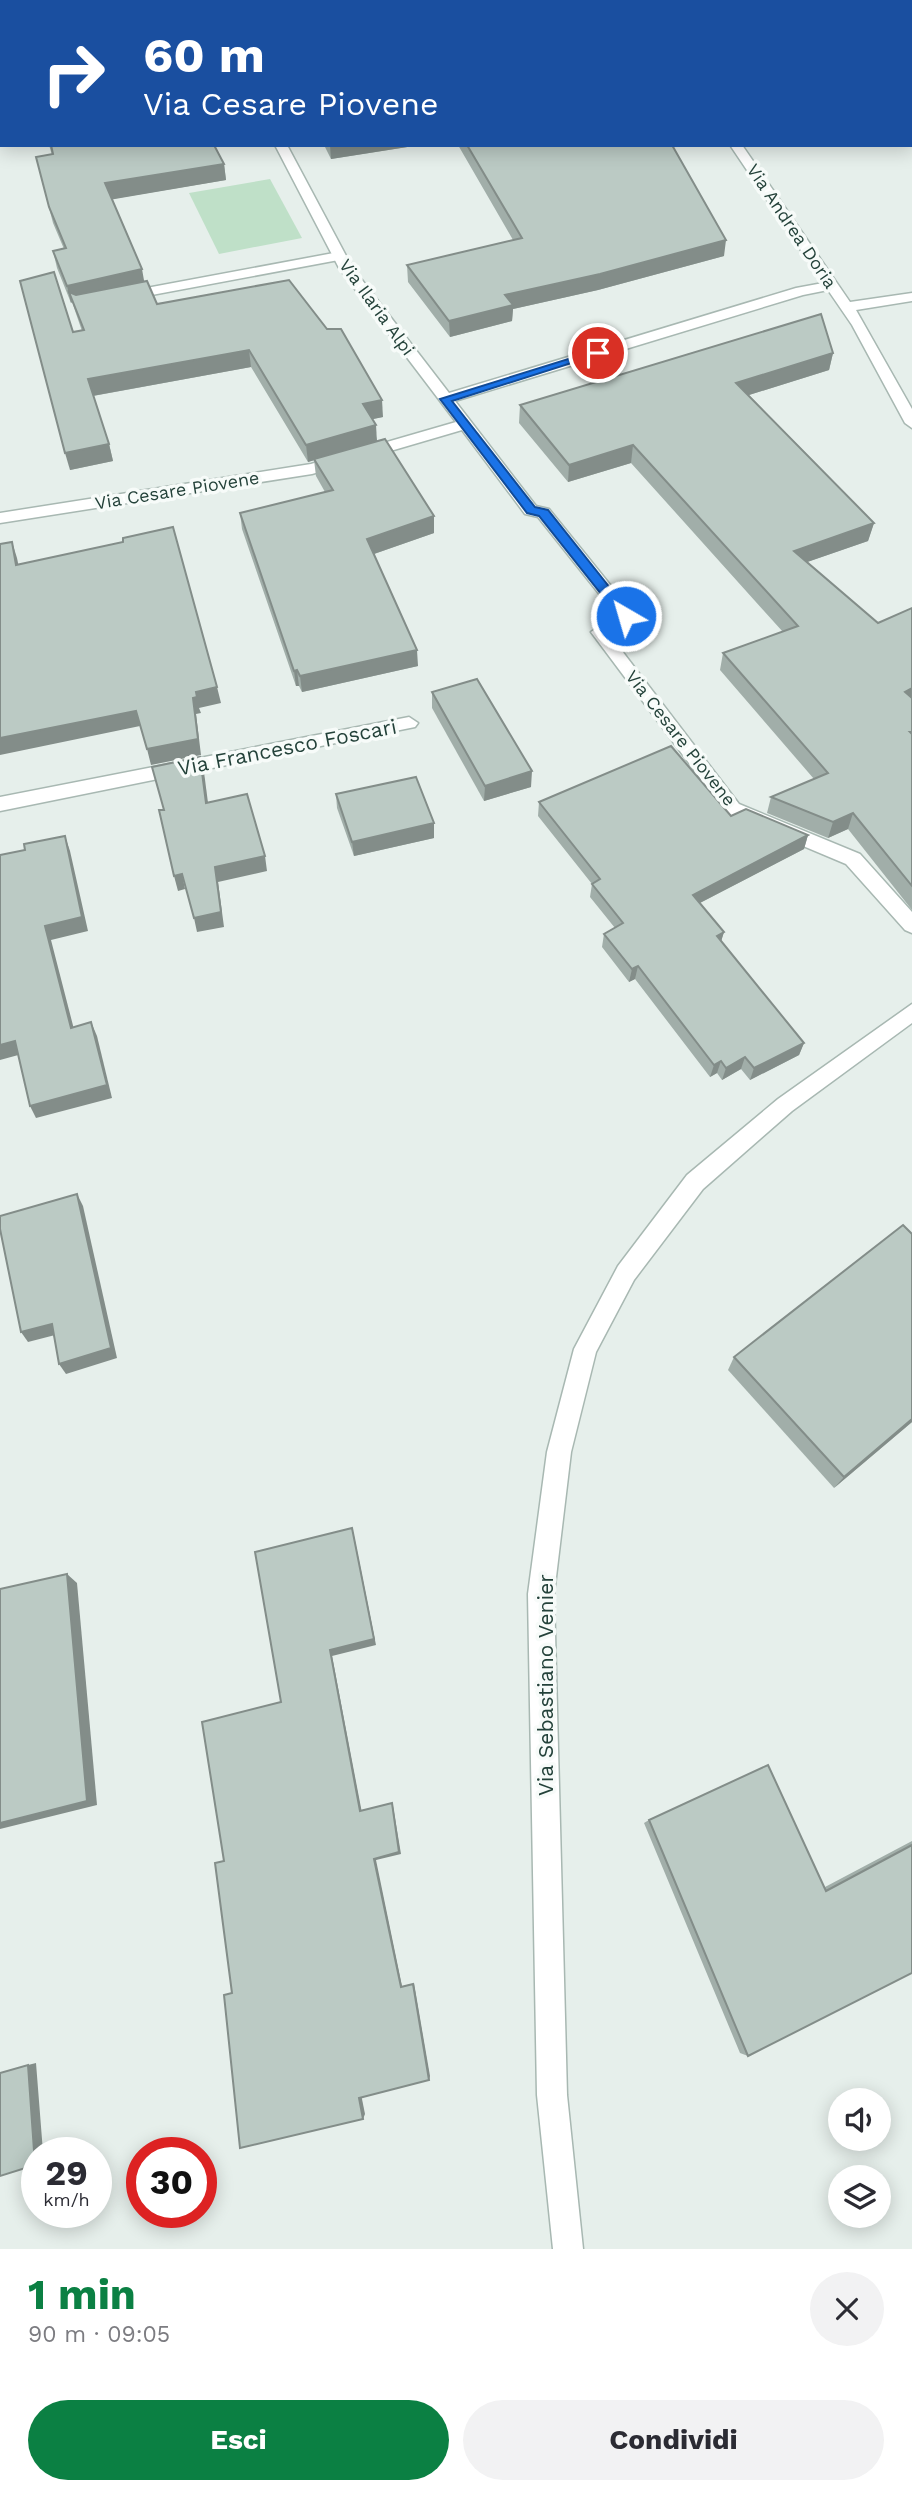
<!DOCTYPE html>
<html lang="it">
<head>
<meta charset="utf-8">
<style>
	body { margin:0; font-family:"Work Sans",sans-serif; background:#f2f2f3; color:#2b2b33; height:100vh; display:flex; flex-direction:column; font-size:26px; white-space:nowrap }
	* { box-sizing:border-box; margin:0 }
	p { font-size:23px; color:#7c7c81 }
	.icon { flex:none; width:38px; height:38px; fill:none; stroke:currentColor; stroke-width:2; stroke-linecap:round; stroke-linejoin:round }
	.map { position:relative; height:2249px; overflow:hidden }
	.sheet { display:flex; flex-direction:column; background:#fff; flex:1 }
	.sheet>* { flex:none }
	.banner { position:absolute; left:0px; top:0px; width:914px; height:147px; box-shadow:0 4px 18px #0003; background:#1a4fa0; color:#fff; overflow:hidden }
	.controls { position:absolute; left:828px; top:2088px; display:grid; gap:14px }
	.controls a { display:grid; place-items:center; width:63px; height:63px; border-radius:50%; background:#fff; box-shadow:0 4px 18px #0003; font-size:35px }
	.speed { position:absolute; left:21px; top:2137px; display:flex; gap:14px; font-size:35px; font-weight:700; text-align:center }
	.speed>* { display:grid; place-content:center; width:91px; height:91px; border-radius:50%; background:#fff; box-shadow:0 4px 18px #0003; line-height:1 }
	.speed small { font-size:18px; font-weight:400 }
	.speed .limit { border:10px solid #d22; background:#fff; color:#111 }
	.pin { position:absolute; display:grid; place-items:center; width:60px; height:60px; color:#fff; margin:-30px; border:4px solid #fff; border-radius:50%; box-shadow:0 2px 7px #0007 }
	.me { position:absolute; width:77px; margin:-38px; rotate:322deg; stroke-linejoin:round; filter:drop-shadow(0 0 5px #0008) }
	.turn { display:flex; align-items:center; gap:24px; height:147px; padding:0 28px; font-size:32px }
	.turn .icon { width:91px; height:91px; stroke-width:2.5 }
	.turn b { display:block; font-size:49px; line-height:60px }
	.round { display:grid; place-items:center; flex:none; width:74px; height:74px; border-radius:37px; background:#f2f2f3 }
	.overview { display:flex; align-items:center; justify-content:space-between; height:119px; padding:0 28px }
	h1 { font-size:42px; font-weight:700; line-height:52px; color:#0b8043 }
	.cta { display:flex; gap:14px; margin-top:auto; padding:14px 28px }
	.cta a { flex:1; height:80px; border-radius:42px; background:#0b8043; color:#fff; font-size:28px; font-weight:700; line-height:80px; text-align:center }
	.cta a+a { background:#f2f2f3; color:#2b2b33 }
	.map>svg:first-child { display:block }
</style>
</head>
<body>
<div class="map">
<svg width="912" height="2249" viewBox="0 0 912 2249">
	<rect width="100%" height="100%" fill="#e6efeb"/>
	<path fill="#bfe0c8" d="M270,179L302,238L219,254L189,193Z"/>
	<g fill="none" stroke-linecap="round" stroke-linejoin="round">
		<defs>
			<path id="service" d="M339,252L346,256L344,259L125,300L118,296L125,292Z"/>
			<g id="minor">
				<path d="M637,0H649V2H638Z"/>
				<rect x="0" y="85" width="2" height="8"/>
				<path d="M275,145H287L352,267L449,393L796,288L823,283L730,145H742L850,302L912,293V301L856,310L912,409V428L905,423L852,325L828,290L803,295L455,401L536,506L549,509L632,612V620L609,634L739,804L860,854L912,912V933L905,930L846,864L727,814L591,632L616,615L538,517L525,514L462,430L312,474L0,523V513L311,464L456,422L339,268Z"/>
				<path d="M409,717L418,723L415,727L0,811V797Z"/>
				<path d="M912,1004V1023L792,1111L703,1189L634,1280L596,1352L571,1452L554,1594L567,2095L583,2249H553L537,2095L528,1594L547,1452L574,1349L618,1266L687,1175L778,1099Z"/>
			</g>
		</defs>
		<use href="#service" stroke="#a8b8b2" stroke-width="3"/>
		<use href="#minor" stroke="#a8b8b2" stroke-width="3"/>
		<use href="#service" fill="#fff" fill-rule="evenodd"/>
		<use href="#minor" fill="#fff" fill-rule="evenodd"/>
	</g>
	<g fill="#a1aea9">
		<path d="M726,0H912V28V2H728Z"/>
		<path d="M49,145H214L224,164L226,180L112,199L144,282L157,304L383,417L372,419L377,441L434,533L374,554L418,666L302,692L299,686H296L242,529L240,513L325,492L316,476L314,460L308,462L251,367L93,396L109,444L113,461L70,470L73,332L82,331L72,302L71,303L57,268L53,251L64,249L53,223L40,173L52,155Z"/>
		<path d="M324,145H420L331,159Z"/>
		<path d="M458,145H672L724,256L598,290L513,309L512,321L450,337L408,282L407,265L513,240Z"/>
		<path d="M833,353L829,370L749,395L874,523L868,541L807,562L878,623L912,608V910L848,829L828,838L767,813L771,797L814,779L720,670L723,653L783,632L631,463L568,482L519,423L520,405Z"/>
		<path d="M432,692L531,787L484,801L432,708Z"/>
		<path d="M336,794L434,823V838L354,856L337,808Z"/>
		<path d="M539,802L731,816L808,835L804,849L700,903L724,932L721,941L804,1043L799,1055L750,1080L741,1069L722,1080L717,1073L710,1077L635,979L629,982L602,947L604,934L615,928L590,897L592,884L538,816Z"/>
		<path d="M734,1357L912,1422L834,1488L728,1370Z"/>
		<path d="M649,1820L825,1887L912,1841V1973L748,2056L740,2053L644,1823Z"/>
	</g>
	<g fill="#838d89">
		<path d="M330,145H420L331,159Z"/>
		<path d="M224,164L226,180L109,200L105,183Z"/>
		<path d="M726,240L724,256L598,290L513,309L512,321L450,337L449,321L505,295Z"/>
		<path d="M142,269L145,286L73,302L69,292L72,302L71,303L67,286Z"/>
		<path d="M249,350L251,367L92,396L88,379Z"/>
		<path d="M833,353L829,370L733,400L736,383Z"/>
		<path d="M382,400L383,417L364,421L363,404Z"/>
		<path d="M376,425L377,442L308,462L306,445Z"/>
		<path d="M109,444L113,461L70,470L65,453Z"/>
		<path d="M633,445L631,463L568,482L569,465Z"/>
		<path d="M434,516V533L368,556L367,539Z"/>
		<path d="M874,523L868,541L790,568L794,551Z"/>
		<path d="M12,542L17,558L22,582L16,565Z"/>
		<path d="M417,650L418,666L302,692L300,676Z"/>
		<path d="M297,670L299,686H296L294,671Z"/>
		<path d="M217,687L221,703L199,708L201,713L196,714L201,755L151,765L147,749L193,698L196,692Z"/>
		<path d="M912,688V702L905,692Z"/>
		<path d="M136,711L140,726L0,755V738Z"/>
		<path d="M200,757L204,772L210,818L206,803Z"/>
		<path d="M532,771L531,787L484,801L485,786Z"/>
		<path d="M853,813L848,829L828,838L833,822Z"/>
		<path d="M434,823V838L354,856L352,842Z"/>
		<path d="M808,835L804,849L690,908L693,895Z"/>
		<path d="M65,836L70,851L88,931L51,940L77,1041L71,1028L45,926Z"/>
		<path d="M265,856L267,871L218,882L224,927L197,932L194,918L215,867Z"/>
		<path d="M182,874L185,889L178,891L174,876Z"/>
		<path d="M724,932L720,945L717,936Z"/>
		<path d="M638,966L635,979L629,982L632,969Z"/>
		<path d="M91,1022L97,1036L112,1098L36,1118L30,1106Z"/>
		<path d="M15,1041L22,1054L0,1060V1045Z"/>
		<path d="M804,1043L799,1055L750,1080L754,1068Z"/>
		<path d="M745,1057L741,1069L722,1080L726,1068Z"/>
		<path d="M721,1061L717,1073L710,1077L714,1065Z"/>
		<path d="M77,1194L83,1206L117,1358L66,1374L59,1364Z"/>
		<path d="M52,1324L59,1334L28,1342L21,1332Z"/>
		<path d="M912,1419V1422L834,1488L844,1477Z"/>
		<path d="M354,1536L376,1645L332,1656L362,1813L360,1811L330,1650Z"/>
		<path d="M67,1574L77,1583L97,1805L0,1829V1823Z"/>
		<path d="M392,1803L393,1806L401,1854L376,1860L402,1986L401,1987L374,1859Z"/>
		<path d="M414,1983L430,2076L429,2080L413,1984Z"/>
		<path d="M36,2063L43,2152H37V2164L35,2165L28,2065Z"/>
		<path d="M361,2094L365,2114L363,2119L359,2098Z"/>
	</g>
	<g fill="#bbcac4" stroke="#838d89" stroke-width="2">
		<path d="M6,0H382L383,2H7Z"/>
		<path d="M743,0H912V14V2H745Z"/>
		<path d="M51,145H214L224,164L105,183L142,269L67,286L53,251L66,248L49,207L36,157L53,154Z"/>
		<path d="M467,145H672L726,240L600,274L505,295L513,305L449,321L407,265L522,238Z"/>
		<path d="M54,272L73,332L84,330L69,292L76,295L147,281L157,304L289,280L327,329H341L382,400L363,404L376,425L306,445L249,350L88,379L109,444L65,453L20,281Z"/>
		<path d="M821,314L833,353L736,383L874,523L794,551L878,623L912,608V688L905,692L912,698V732H910L912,734V886L853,813L833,822L771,797L828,773L723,653L798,626L633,445L569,465L520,405Z"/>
		<path d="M385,439L434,516L367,539L417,650L300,676L297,670L294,671L240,513L333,490L314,459Z"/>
		<path d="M173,527L217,687L196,692L197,697L193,698L198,739L147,749L136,711L0,738V544L12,542L16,565L123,542V538Z"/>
		<path d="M477,679L532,771L485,786L432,692Z"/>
		<path d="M671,746L731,816L746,809L808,835L693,895L724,932L717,936L804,1043L754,1068L745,1057L726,1068L721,1061L714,1065L638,966L632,969L604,934L623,923L592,884L600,879L539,802Z"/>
		<path d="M200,757L206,803L247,794L265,856L215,867L221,912L194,918L182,874L174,876L159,810H164L152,767Z"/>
		<path d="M416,777L434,823L352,842L336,794Z"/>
		<path d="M65,836L82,917L45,926L71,1028L91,1022L107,1085L30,1106L15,1041L0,1045V855L25,850L24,844Z"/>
		<path d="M77,1194L111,1348L59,1364L52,1324L21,1332L0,1229V1216Z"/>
		<path d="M903,1225L912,1234V1419L844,1477L734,1357Z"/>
		<path d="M352,1528L374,1639L330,1650L360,1811L392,1803L399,1852L374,1859L401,1987L413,1984L429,2080L359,2098L363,2119L240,2148L224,1995L232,1993L215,1863L224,1861L202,1722L281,1702L255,1552Z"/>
		<path d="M67,1574L87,1801L0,1823V1589Z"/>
		<path d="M768,1765L826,1891L912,1845V1973L748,2056L649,1820Z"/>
		<path d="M28,2065L35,2165L0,2176V2073Z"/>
	</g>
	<path fill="#1a73e8" stroke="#114b97" stroke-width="2" d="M594,351L603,353L452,401L535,507L548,510L630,613V619H621L539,516L527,513L440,399Z"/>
	<g text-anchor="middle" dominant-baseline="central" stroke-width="7" stroke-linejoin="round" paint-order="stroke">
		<g font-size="18" fill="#24423a" stroke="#f7fbf9">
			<text transform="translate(792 226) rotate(56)">Via Andrea Doria</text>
			<text transform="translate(377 307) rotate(54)">Via Ilaria Alpi</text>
			<text transform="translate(177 490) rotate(-9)">Via Cesare Piovene</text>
			<text transform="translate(681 738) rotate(52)">Via Cesare Piovene</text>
		</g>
		<g font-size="21" fill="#24423a" stroke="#f7fbf9">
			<text transform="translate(287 747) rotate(-11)">Via Francesco Foscari</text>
			<text transform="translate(545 1685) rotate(-90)">Via Sebastiano Venier</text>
		</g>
	</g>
</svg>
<div class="controls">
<a><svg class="icon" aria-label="sound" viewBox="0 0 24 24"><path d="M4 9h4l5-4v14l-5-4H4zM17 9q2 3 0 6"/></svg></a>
<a><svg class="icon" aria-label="layers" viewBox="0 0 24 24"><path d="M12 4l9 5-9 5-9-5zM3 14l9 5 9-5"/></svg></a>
</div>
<div class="speed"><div>29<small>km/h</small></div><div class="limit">30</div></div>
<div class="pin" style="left:598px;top:353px;background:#d93025"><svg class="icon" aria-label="arrive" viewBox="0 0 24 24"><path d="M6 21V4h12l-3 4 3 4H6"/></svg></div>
<svg class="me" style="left:626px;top:616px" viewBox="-20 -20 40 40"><circle r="17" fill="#1a73e8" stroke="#fff" stroke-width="3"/><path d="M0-11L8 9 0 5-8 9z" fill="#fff"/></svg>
<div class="banner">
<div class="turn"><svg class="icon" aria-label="right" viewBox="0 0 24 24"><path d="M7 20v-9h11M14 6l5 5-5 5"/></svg><div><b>60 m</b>Via Cesare Piovene</div></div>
</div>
</div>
<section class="sheet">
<div class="overview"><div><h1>1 min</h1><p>90 m · 09:05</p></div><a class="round"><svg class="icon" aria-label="close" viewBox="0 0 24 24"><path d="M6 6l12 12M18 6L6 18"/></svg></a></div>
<div class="cta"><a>Esci</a><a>Condividi</a></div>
</section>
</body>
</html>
